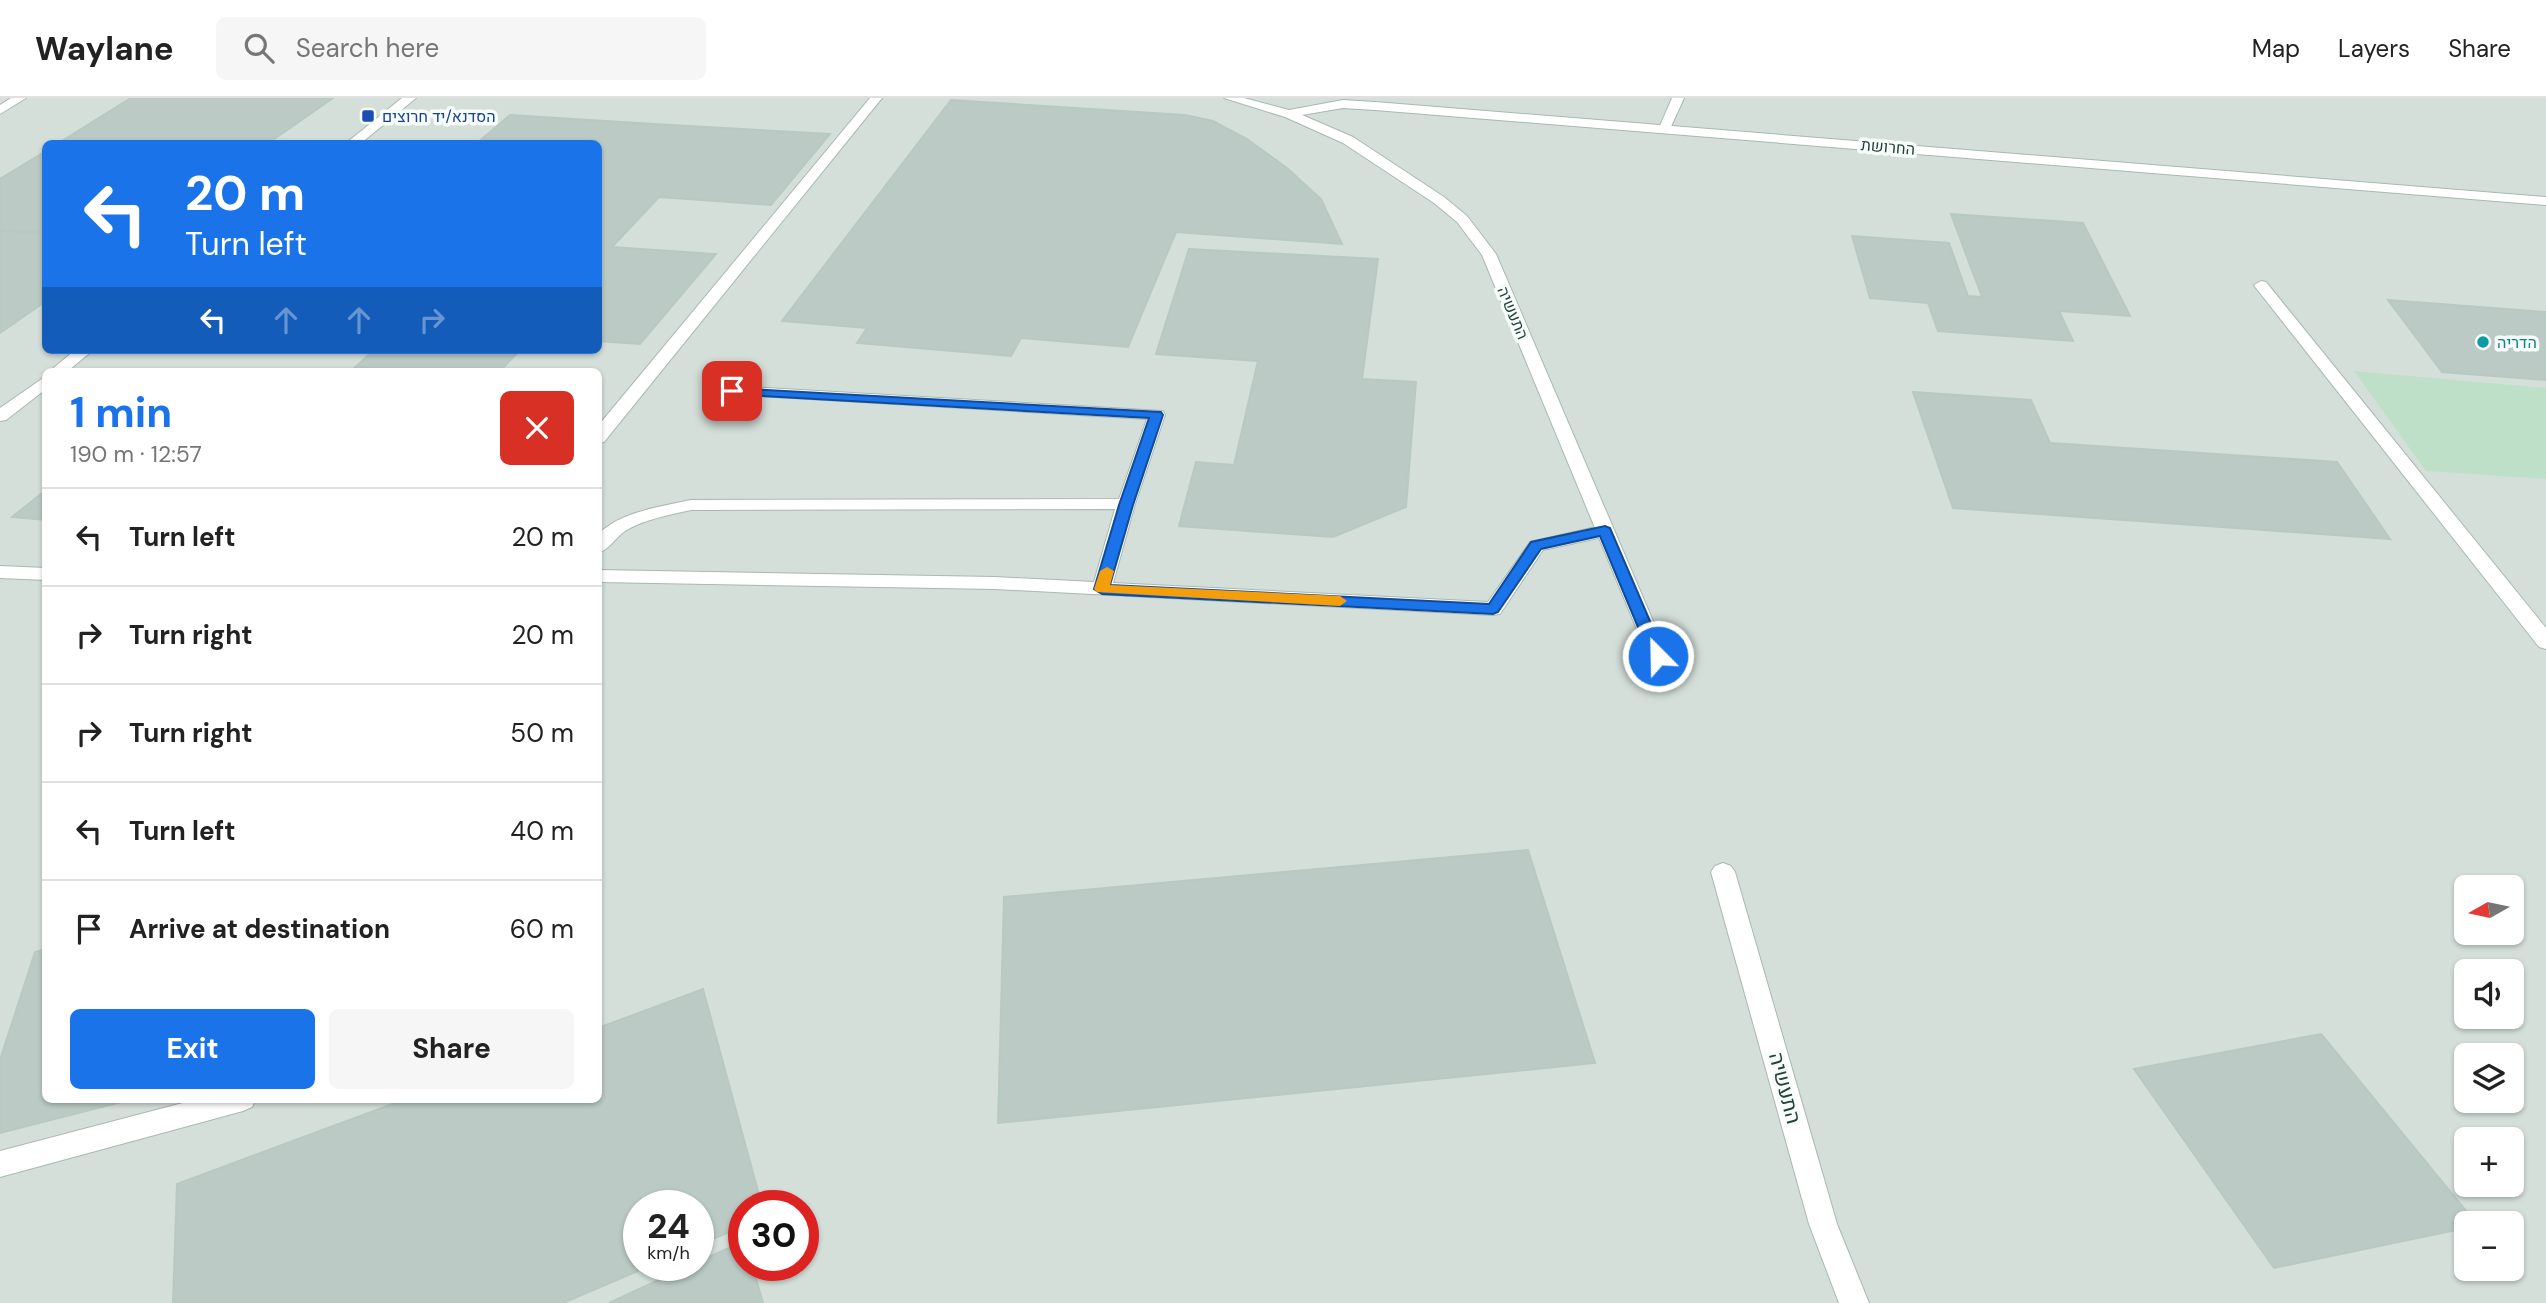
<!DOCTYPE html>
<html lang="en">
<head>
<meta charset="utf-8">
<style>
	body { margin:0; font-family:"DM Sans",Heebo,sans-serif; background:#f6f6f6; color:#222; height:100vh; display:flex; flex-direction:column; font-size:26px; white-space:nowrap }
	* { box-sizing:border-box; margin:0 }
	p { font-size:23px; color:#767676 }
	.icon { flex:none; width:38px; height:38px; fill:none; stroke:currentColor; stroke-width:2; stroke-linecap:round; stroke-linejoin:round }
	.map { position:relative; flex:1; overflow:hidden }
	.drawer { position:absolute; left:42px; top:270px; width:560px; height:735px; display:flex; flex-direction:column; background:#fff; border-radius:10px; box-shadow:0 2px 5px #0004 }
	.drawer>* { flex:none }
	.banner { position:absolute; left:42px; top:42px; width:560px; height:214px; border-radius:10px; box-shadow:0 2px 5px #0004; background:#1a73e8; color:#fff; overflow:hidden }
	.needle { width:46px; rotate:261deg }
	.tools { position:absolute; left:2454px; top:777px; display:grid; gap:14px }
	.tools a { display:grid; place-items:center; width:70px; height:70px; border-radius:10px; background:#fff; box-shadow:0 2px 5px #0004; font-size:35px }
	.speed { position:absolute; left:623px; top:1092px; display:flex; gap:14px; font-size:35px; font-weight:700; text-align:center }
	.speed>* { display:grid; place-content:center; width:91px; height:91px; border-radius:50%; background:#fff; box-shadow:0 2px 5px #0004; line-height:1 }
	.speed small { font-size:18px; font-weight:400 }
	.speed .limit { border:10px solid #d22; background:#fff; color:#111 }
	.pin { position:absolute; display:grid; place-items:center; width:60px; height:60px; color:#fff; margin:-30px; border-radius:14px; box-shadow:0 4px 10px #0006 }
	.me { position:absolute; width:77px; margin:-38px; rotate:337deg; stroke-linejoin:round; filter:drop-shadow(0 0 5px #0008) }
	.turn { display:flex; align-items:center; gap:24px; height:147px; padding:0 28px; font-size:32px }
	.turn .icon { width:91px; height:91px; stroke-width:2.5 }
	.turn b { display:block; font-size:49px; line-height:60px }
	.lanes { display:flex; align-items:center; height:66px; padding:0 28px; background:#0003; justify-content:center; gap:35px; direction:ltr }
	.lanes .off { opacity:.35 }
	.round { display:grid; place-items:center; flex:none; width:74px; height:74px; border-radius:10px; background:#f6f6f6 }
	.head { display:flex; align-items:center; justify-content:space-between; height:119px; padding:0 28px }
	h1 { font-size:42px; font-weight:700; line-height:52px; color:#1a73e8 }
	.action { display:flex; gap:14px; margin-top:auto; padding:14px 28px }
	.action a { flex:1; height:80px; border-radius:10px; background:#1a73e8; color:#fff; font-size:28px; font-weight:700; line-height:80px; text-align:center }
	.action a+a { background:#f6f6f6; color:#222 }
	ul { padding:0; list-style:none }
	li { display:flex; align-items:center; gap:21px; height:98px; padding:0 28px; border-top:2px solid #e0e0e0 }
	li div { flex:1 }
	li b { display:block; font-size:26px }
	li em { font-style:normal }
	header { display:flex; align-items:center; gap:42px; box-sizing:border-box; height:98px; padding:0 35px; background:#fff; border-bottom:2px solid #e0e0e0 }
	header strong { font-size:33px }
	nav { display:flex; gap:38px; margin-inline-start:auto; font-size:24px }
	.search { width:490px; height:63px; background:#f6f6f6; display:flex; align-items:center; gap:18px; box-sizing:border-box; padding:0 24px; border-radius:10px; color:#767676; font-size:26px }
	.map>svg:first-child { display:block }
</style>
</head>
<body>
<header>
<strong>Waylane</strong>
<div class="search"><svg class="icon" aria-label="search" viewBox="0 0 24 24"><circle cx="10" cy="10" r="6"/><path d="M15 15l6 6"/></svg>Search here</div>
<nav><a>Map</a><a>Layers</a><a>Share</a></nav>
</header>
<div class="map">
<svg width="2546" height="1205" viewBox="0 0 2546 1205">
	<rect width="100%" height="100%" fill="#e6efeb"/>
	<path fill="#d4dfda" fill-rule="evenodd" d="M0,0H2546V1205H0ZM46,46H598V252H46ZM46,273H598V1001H46ZM2466,789H2511V835H2466ZM2466,873H2511V919H2466ZM2466,957H2511V1003H2466ZM2466,1041H2511V1087H2466ZM639,1108H698V1167H639ZM744,1108H803V1167H744ZM2466,1125H2511V1171H2466Z"/>
	<path fill="#bfe0c8" d="M2354,273L2546,290V381L2426,373Z"/>
	<g fill="#bbcac4" stroke="#b8c9c2" stroke-width="2">
		<path d="M131,0H333L267,46H57Z"/>
		<path d="M951,2L1185,17L1213,23L1247,41L1287,70L1321,101L1342,146L1176,134L1128,249L1021,240L1011,258L857,245L867,230L782,223Z"/>
		<path d="M510,17L654,26L830,36L771,107L659,99L612,149L716,156L640,246L598,243V46H476Z"/>
		<path d="M46,53V135L0,133V81Z"/>
		<path d="M1951,116L2083,125L2130,218L2059,213L2073,243L1938,233L1928,205L1870,200L1852,138L1949,145L1968,198L1982,199Z"/>
		<path d="M0,133L46,135V203L0,235Z"/>
		<path d="M1189,151L1378,161L1362,281L1416,284L1406,409L1333,439L1179,428L1196,364L1234,367L1258,263L1156,256Z"/>
		<path d="M2388,202L2546,214V282L2442,274Z"/>
		<path d="M374,252H520L500,273H351Z"/>
		<path d="M1913,294L2031,302L2050,345L2337,364L2390,441L1953,410Z"/>
		<path d="M46,392V422L12,419Z"/>
		<path d="M1528,752L1595,965L998,1025L1004,799Z"/>
		<path d="M46,851V1001H133L0,1035V962L35,854Z"/>
		<path d="M703,891L762,1108H744V1128L698,1147V1108H639V1167H652L563,1205H173L177,1086L406,1001H598V930Z"/>
		<path d="M2321,936L2476,1125H2466V1130L2274,1170L2134,971Z"/>
		<path d="M744,1143V1167H752L763,1205H609L691,1167H698V1164Z"/>
	</g>
	<g fill="none" stroke-linecap="round" stroke-linejoin="round">
		<defs>
			<g id="service">
				<path d="M870,0H882L604,344L598,345V328Z"/>
				<path d="M1672,0H1684L1669,33H1661L1659,30Z"/>
				<path d="M2261,183L2266,184L2546,530V551L2539,549L2256,190L2254,187Z"/>
				<path d="M732,288L1163,313L1165,317L1135,406L1113,485L1488,504L1530,444L1605,427L1614,433L1612,437L1543,452L1500,516L1493,517L995,491L598,484V472L995,479L1094,484L1115,411L691,412C669,417 645,421 625,433C615,440 609,452 598,455V436C623,413 659,409 691,402L1119,401L1147,321L726,296L724,293Z"/>
				<path d="M0,468L46,470V482L0,480Z"/>
				<path d="M198,1001H256L252,1009L243,1013L0,1079V1053Z"/>
			</g>
			<g id="minor">
				<path d="M402,0H416L360,46H345Z"/>
				<path d="M1224,0H1244L1289,12L1343,2L1375,4L2546,99V107L1375,12L1343,10L1302,17L1353,39L1444,99L1467,118L1496,156L1668,558L1665,563H1651L1648,558L1482,157L1457,124L1434,105L1343,45L1285,19Z"/>
				<path d="M75,252H93L68,273H50Z"/>
				<path d="M46,278V291L6,322L0,323V310Z"/>
				<path d="M1723,765L1731,768L1735,774L1837,1126L1869,1205H1839L1809,1126L1711,774L1715,768Z"/>
			</g>
			<path id="tertiary" d="M11,0H26L0,16V7Z"/>
		</defs>
		<use href="#service" stroke="#a8b8b2" stroke-width="2"/>
		<use href="#minor" stroke="#a8b8b2" stroke-width="2"/>
		<use href="#tertiary" stroke="#a8b8b2" stroke-width="2"/>
		<use href="#service" fill="#fff" fill-rule="evenodd"/>
		<use href="#minor" fill="#fff" fill-rule="evenodd"/>
		<use href="#tertiary" fill="#fff" fill-rule="evenodd"/>
	</g>
	<path fill="#1a73e8" stroke="#114b97" stroke-width="2" d="M732,290L1161,314L1163,317L1133,407L1110,487L1489,506L1531,444L1605,428L1610,430L1665,558L1658,563L1650,558L1600,438L1541,451L1498,514L1493,516L1102,496L1094,491L1119,407L1149,320L727,296V291Z"/>
	<path fill="#f59e0b" d="M1107,469L1114,473L1110,487L1340,498L1347,503L1340,508L1097,494L1094,491L1100,473Z"/>
	<rect fill="#1a4fb4" stroke="#f7fbf9" stroke-width="2.5" x="361" y="11" width="14" height="14" rx="3.5"/>
	<circle fill="#0f9aa8" stroke="#f7fbf9" stroke-width="2.5" cx="2483" cy="244" r="7"/>
	<g text-anchor="middle" dominant-baseline="central" stroke-width="7" stroke-linejoin="round" paint-order="stroke">
		<g font-size="16" fill="#164399" stroke="#f7fbf9" text-anchor="start">
			<text x="382" y="18">הסדנא/יד חרוצים</text>
		</g>
		<g font-size="16" fill="#24423a" stroke="#f7fbf9">
			<text transform="translate(1888 49) rotate(5)">החרושת</text>
			<text transform="translate(1513 215) rotate(67)">התעשיה</text>
		</g>
		<g font-size="16" fill="#0d838f" stroke="#f7fbf9" text-anchor="start">
			<text x="2497" y="244">הדריה</text>
		</g>
		<g font-size="21" fill="#24423a" stroke="#f7fbf9">
			<text transform="translate(1785 990) rotate(75)">התעשיה</text>
		</g>
	</g>
</svg>
<div class="tools">
<a><svg class="needle" viewBox="-14 -14 28 28"><path d="M0-13l5 13h-10z" fill="#e53935"/><path d="M0 13l5-13h-10z" fill="#767676"/></svg></a>
<a><svg class="icon" aria-label="sound" viewBox="0 0 24 24"><path d="M4 9h4l5-4v14l-5-4H4zM17 9q2 3 0 6"/></svg></a>
<a><svg class="icon" aria-label="layers" viewBox="0 0 24 24"><path d="M12 4l9 5-9 5-9-5zM3 14l9 5 9-5"/></svg></a>
<a>+</a>
<a>−</a>
</div>
<div class="speed"><div>24<small>km/h</small></div><div class="limit">30</div></div>
<div class="pin" style="left:732px;top:293px;background:#d93025"><svg class="icon" aria-label="arrive" viewBox="0 0 24 24"><path d="M6 21V4h12l-3 4 3 4H6"/></svg></div>
<svg class="me" style="left:1658px;top:558px" viewBox="-20 -20 40 40"><circle r="17" fill="#1a73e8" stroke="#fff" stroke-width="3"/><path d="M0-11L8 9 0 5-8 9z" fill="#fff"/></svg>
<div class="banner">
<div class="turn"><svg class="icon" aria-label="left" viewBox="0 0 24 24"><path d="M17 20v-9H6M10 6l-5 5 5 5"/></svg><div><b>20 m</b>Turn left</div></div>
<div class="lanes"><svg class="icon" aria-label="left" viewBox="0 0 24 24"><path d="M17 20v-9H6M10 6l-5 5 5 5"/></svg><svg class="icon off" aria-label="ahead" viewBox="0 0 24 24"><path d="M12 20V5M6 11l6-6 6 6"/></svg><svg class="icon off" aria-label="ahead" viewBox="0 0 24 24"><path d="M12 20V5M6 11l6-6 6 6"/></svg><svg class="icon off" aria-label="right" viewBox="0 0 24 24"><path d="M7 20v-9h11M14 6l5 5-5 5"/></svg></div>
</div>
<section class="drawer">
<div class="head"><div><h1>1 min</h1><p>190 m · 12:57</p></div><a class="round" style="background:#d93025;color:#fff"><svg class="icon" aria-label="close" viewBox="0 0 24 24"><path d="M6 6l12 12M18 6L6 18"/></svg></a></div>
<ul>
<li><svg class="icon" aria-label="left" viewBox="0 0 24 24"><path d="M17 20v-9H6M10 6l-5 5 5 5"/></svg><div><b>Turn left</b></div><em>20 m</em></li>
<li><svg class="icon" aria-label="right" viewBox="0 0 24 24"><path d="M7 20v-9h11M14 6l5 5-5 5"/></svg><div><b>Turn right</b></div><em>20 m</em></li>
<li><svg class="icon" aria-label="right" viewBox="0 0 24 24"><path d="M7 20v-9h11M14 6l5 5-5 5"/></svg><div><b>Turn right</b></div><em>50 m</em></li>
<li><svg class="icon" aria-label="left" viewBox="0 0 24 24"><path d="M17 20v-9H6M10 6l-5 5 5 5"/></svg><div><b>Turn left</b></div><em>40 m</em></li>
<li><svg class="icon" aria-label="arrive" viewBox="0 0 24 24"><path d="M6 21V4h12l-3 4 3 4H6"/></svg><div><b>Arrive at destination</b></div><em>60 m</em></li>
</ul>
<div class="action"><a>Exit</a><a>Share</a></div>
</section>
</div>
</body>
</html>
